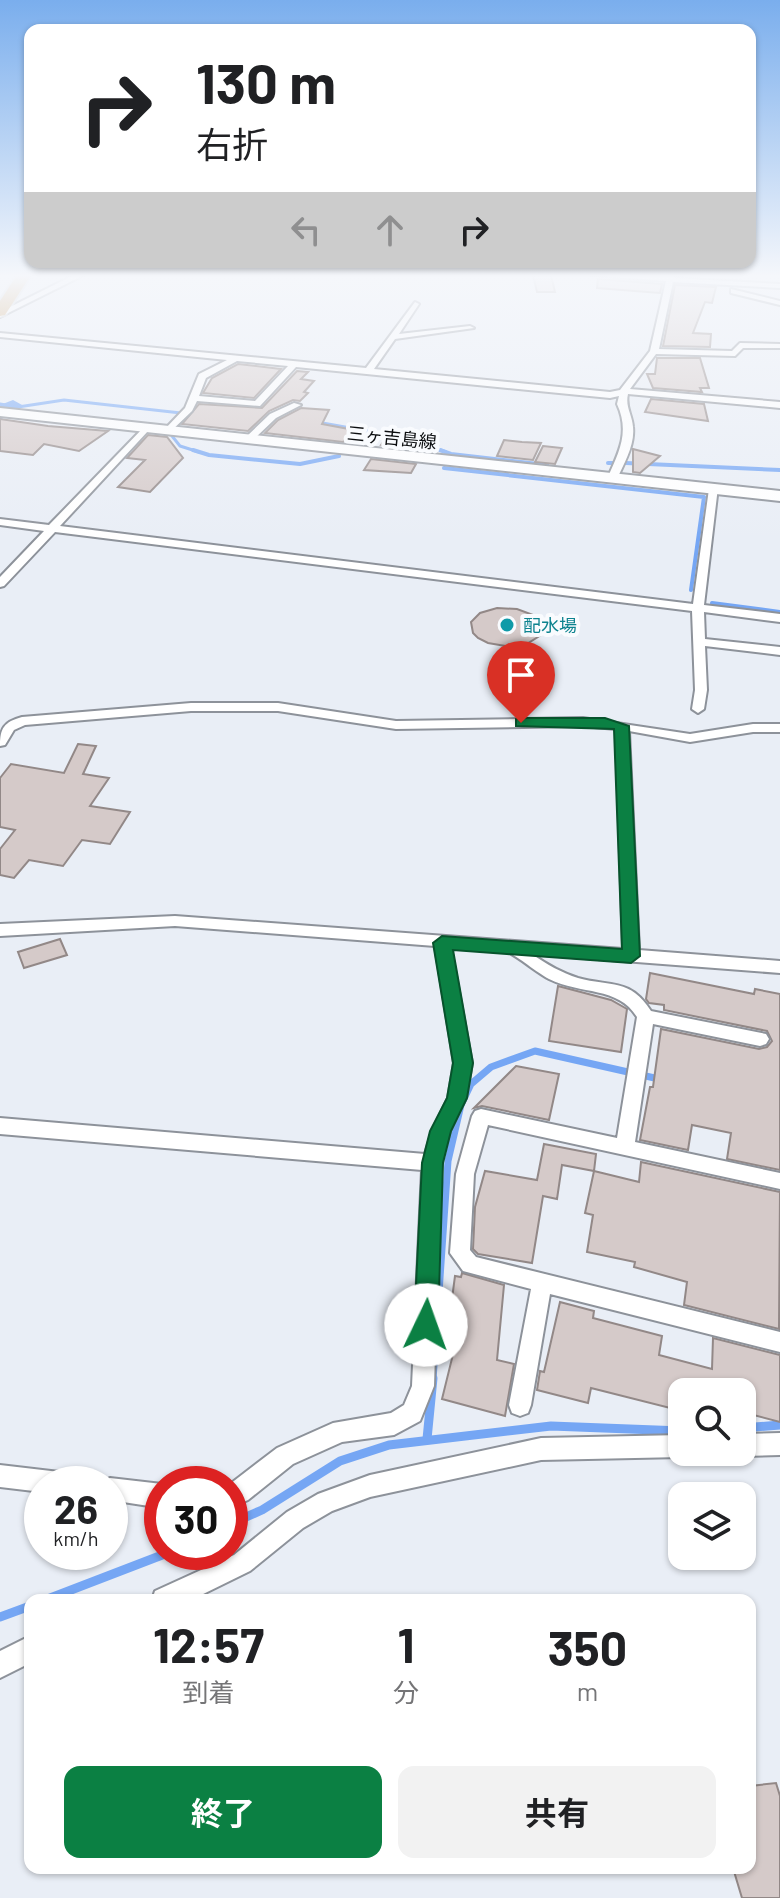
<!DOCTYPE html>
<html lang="ja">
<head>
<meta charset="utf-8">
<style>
	body { margin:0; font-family:Barlow,"Noto Sans JP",sans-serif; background:#f2f2f2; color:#202124; height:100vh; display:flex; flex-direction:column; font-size:30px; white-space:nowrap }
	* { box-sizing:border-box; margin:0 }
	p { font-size:26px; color:#757577 }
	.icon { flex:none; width:44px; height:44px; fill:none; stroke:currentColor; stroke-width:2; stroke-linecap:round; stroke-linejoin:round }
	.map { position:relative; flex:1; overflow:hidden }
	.sheet { position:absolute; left:24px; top:1594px; width:732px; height:280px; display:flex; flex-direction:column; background:#fff; border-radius:16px; box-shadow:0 2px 6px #0004 }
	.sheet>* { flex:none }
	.hud { position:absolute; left:24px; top:24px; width:732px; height:244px; border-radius:16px; box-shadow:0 2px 6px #0004; background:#fff; color:#202124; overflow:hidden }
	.buttons { position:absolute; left:668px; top:1378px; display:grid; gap:16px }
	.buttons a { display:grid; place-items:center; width:88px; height:88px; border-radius:16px; background:#fff; box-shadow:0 2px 6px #0004; font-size:40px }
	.speed { position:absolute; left:24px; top:1466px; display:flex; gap:16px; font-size:40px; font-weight:700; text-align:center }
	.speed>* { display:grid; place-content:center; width:104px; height:104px; border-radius:50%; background:#fff; box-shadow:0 2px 6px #0004; line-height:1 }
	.speed small { font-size:20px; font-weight:400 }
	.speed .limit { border:12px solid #d22; background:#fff; color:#111 }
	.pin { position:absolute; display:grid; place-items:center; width:68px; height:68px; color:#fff; margin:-82px -34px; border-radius:50% 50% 50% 0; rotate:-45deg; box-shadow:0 0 8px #0007 }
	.pin .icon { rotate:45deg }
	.me { position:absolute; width:88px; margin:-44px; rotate:3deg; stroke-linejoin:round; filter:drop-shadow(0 0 6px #0008) }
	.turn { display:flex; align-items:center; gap:28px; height:168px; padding:0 40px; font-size:36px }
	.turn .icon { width:104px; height:104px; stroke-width:2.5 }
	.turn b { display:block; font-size:56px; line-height:68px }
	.lanes { display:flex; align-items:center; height:76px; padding:0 40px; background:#0003; justify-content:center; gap:40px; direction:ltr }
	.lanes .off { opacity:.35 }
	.eta { display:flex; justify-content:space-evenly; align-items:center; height:136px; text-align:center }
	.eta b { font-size:48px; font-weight:700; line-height:56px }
	.action { display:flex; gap:16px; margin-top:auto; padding:16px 40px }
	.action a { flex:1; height:92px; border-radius:16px; background:#0b8043; color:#fff; font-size:32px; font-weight:700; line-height:92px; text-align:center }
	.action a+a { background:#f2f2f2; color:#202124 }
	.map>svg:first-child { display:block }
</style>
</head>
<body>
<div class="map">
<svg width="780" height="1898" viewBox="0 0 780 1898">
	<rect width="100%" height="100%" fill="#e9eef6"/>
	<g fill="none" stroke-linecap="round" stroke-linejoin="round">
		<g stroke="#75a6f4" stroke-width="3">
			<path d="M0,404L18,407L64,400L199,415"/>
			<path d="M317,422L412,439"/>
			<path d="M172,436L180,446L199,452"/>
			<path d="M422,443L446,452"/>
		</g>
		<g stroke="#75a6f4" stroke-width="4">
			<path d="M193,450L209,455L300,464L339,456"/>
			<path d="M440,450L451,454L547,465"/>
			<path d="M608,463H614"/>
			<path d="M626,463L780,470"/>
			<path d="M444,468L704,497L691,590"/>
			<path d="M712,603L780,612"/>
		</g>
		<path stroke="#75a6f4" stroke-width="7" d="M433,1380L448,1161L461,1105L471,1084L491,1067L535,1051L659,1079"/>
		<g stroke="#75a6f4" stroke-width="9">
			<path d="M742,1428L780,1425"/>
			<path d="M427,1439L433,1378"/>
			<path d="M230,1524L262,1510L340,1461L389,1445L551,1426L682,1431"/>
			<path d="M45,1600L170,1552"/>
			<path d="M0,1617L30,1606"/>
		</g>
		<path fill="#75a6f4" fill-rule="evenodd" d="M13,400L24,406L0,420V405Z"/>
	</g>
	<g fill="#d5cac9" stroke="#928887" stroke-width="2">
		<path d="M533,275H551L555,292H537Z"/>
		<path d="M598,279L662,284L660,293L597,288Z"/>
		<path d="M675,285L716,287L712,303L705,302L693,333L711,334L710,347L663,346Z"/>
		<path d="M657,358H700L709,388H700L702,392L653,388L647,374H655Z"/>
		<path d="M238,364L281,369L254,398L203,393L212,378Z"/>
		<path d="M297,371L308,372L301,379L314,381L304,392L308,393L300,401L293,400L269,411L248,431L182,424L199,404L262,408Z"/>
		<path d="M651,399L704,404L708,421L645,412Z"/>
		<path d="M301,408L329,410L322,424L354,430L343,442L265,433L278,420Z"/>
		<path d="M0,419L48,426L108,431L79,451L44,444L33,455L0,451Z"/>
		<path d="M148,435L167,437L183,458L150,492L118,487L145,460L127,458Z"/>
		<path d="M388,435L431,440L425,450L381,445Z"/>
		<path d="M504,440L522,442L541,443L533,460L497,456Z"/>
		<path d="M543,446L562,448L555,464L535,462Z"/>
		<path d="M633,449L660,456L640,473L633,472Z"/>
		<path d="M371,459L416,464L411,473L364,470Z"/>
		<path d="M497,608L517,609L536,616L544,629L541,635L525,645L512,647L488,643L478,638L473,633L471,622L480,613Z"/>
		<path d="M78,744L96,746L83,774L109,778L90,806L130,812L110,844L82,840L63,866L29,860L14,878L0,875V849L15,830L0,827V778L11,764L64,773Z"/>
		<path d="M60,939L67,955L24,968L18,952Z"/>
		<path d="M650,973L754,994L755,989L780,994V1170L727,1159L731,1133L692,1125L688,1150L640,1140L650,1087H653L661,1029L759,1049L767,1047L772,1041L767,1031L664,1010V1005L649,1003L646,999Z"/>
		<path d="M558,986L611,1000L627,1009L621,1052L549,1041Z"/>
		<path d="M516,1066L559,1074L549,1120L482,1106L474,1108Z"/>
		<path d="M544,1144L596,1154L594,1171L562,1165L557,1199L543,1196L532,1263L478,1254L473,1249L475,1207L485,1171L537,1180Z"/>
		<path d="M641,1162L780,1192L779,1329L684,1305L687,1282L634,1267L635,1262L587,1252L593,1215L585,1213L594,1171L639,1182Z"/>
		<path d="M462,1273L504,1285L497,1360L514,1364L505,1416L442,1399L459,1330L448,1329L455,1276L461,1277Z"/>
		<path d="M560,1302L594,1311L593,1318L662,1336L659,1355L712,1369L713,1338L780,1355V1422L742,1412V1392H682V1411L591,1388L588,1403L537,1390L540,1371L544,1372Z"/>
		<path d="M776,1783L780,1796V1898H742L733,1868H750V1786Z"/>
	</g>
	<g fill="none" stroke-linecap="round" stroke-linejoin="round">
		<defs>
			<g id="minor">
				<path d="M74,275H84L0,317V312Z"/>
				<path d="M590,275H675L674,278L780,284V288L673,282L659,349L732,351L740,343L780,344V348H743L735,356L656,354L630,389L780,402V408L628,394C625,407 632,414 633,427C635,445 624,463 617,479L612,482L607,479C619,452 630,432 617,404L619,396L610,398L296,367L260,406L197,401L192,411L169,433L164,430L185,408L199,374L227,360L0,337V333L366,368L415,302L419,304L399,334L470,326L474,328L395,339L374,369L610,392L620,390L650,351L666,281ZM237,361L288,366L255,401L199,396L206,378Z"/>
				<path d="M731,289L780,301V305L731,293Z"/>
				<path d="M294,403L301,405L276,418L252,441H246V437L270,414Z"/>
				<path d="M146,425L151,428L149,430L60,526L693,604L709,489L718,487L704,605L780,614V622L704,612L705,639L780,647V655L705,646L707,690L704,709L698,713L692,709L695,690L692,611L55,532L4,586L0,587V577L44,531L0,525V519L49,525Z"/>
				<path d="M191,703H278L396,721L583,718L690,734L753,724H780V732H753L690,742L629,731L639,950L780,961V973L532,954C546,964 562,973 578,978C611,987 630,978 651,1011L766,1034L769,1039L766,1044L760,1046L653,1024L635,1142L780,1173V1189L488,1125L474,1174L470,1250L476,1257L780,1332V1352L550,1294L531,1405L528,1413L520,1416L512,1413L509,1405L531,1289L463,1271L450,1253L456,1174L472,1116L475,1111L481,1109L617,1138L637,1017C618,986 581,995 549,979C537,973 516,955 507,952C490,947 468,949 451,948L472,1063L466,1098L450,1131L441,1163L434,1386L420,1421L394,1435L342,1442L293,1464L248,1500L230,1508V1484L277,1448L333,1423L391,1413L404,1405L412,1386L422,1170L0,1134V1118L425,1154L432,1131L448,1098L454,1063L435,946L175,926L0,936V924L175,916L623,949L616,729L583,726L396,729L278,711H191L25,725L14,730L5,745L0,746C0,728 4,722 22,717Z"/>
				<path d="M780,1433V1455L742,1456L734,1453L742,1452V1434Z"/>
				<path d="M682,1435V1452H691L682,1457L541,1460L370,1497L332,1511L303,1528L250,1571L191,1600H152L155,1591L234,1555L287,1512L318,1494L370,1475L541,1438Z"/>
				<path d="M0,1465L68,1473L76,1476L79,1484H42V1492L0,1487Z"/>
				<path d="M110,1478L162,1484V1508L110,1500V1484H101Z"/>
				<path d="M30,1636V1663L0,1678V1651Z"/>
			</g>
			<path id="secondary" d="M0,408L780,491V501L0,416Z"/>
			<path id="motorway" d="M17,275H31L5,315L0,316V301Z"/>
		</defs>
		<use href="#minor" stroke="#8d929a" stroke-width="4"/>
		<use href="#secondary" stroke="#8d929a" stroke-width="4"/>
		<use href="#motorway" stroke="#c9caca" stroke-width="4"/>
		<use href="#minor" fill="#fff" fill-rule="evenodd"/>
		<use href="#secondary" fill="#fff" fill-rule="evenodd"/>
		<use href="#motorway" fill="#c2893d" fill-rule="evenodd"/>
	</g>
	<linearGradient id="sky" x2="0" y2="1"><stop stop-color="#7aaeed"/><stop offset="0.51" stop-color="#f5f7fb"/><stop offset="1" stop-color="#f5f7fb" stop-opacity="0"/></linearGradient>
	<rect width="780" height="541" fill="url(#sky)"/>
	<path fill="#0b8043" stroke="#07532c" stroke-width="2" d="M521,718H605L629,726L640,956L631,963L453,950L473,1063L467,1098L451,1131L443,1163L438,1325L434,1333L426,1336L417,1333L414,1325L422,1163L430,1131L447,1098L453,1063L433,943L442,936L622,949L614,729L516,726V719Z"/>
	<circle fill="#0f9aa8" stroke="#f9fbfe" stroke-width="3" cx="507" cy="625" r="8"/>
	<g text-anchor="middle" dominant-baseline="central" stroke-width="8" stroke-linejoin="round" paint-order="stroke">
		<g font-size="18" fill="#0b0d0f" stroke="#f9fbfe">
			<text transform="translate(392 437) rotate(6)">三ヶ吉島線</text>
		</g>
		<g font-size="18" fill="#0d838f" stroke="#f9fbfe" text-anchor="start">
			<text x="523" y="625">配水場</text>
		</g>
	</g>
</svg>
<div class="buttons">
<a><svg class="icon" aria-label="search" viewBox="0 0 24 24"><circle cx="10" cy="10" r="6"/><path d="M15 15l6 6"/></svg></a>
<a><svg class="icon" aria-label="layers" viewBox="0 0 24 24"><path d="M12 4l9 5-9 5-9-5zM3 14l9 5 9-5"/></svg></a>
</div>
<div class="speed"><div>26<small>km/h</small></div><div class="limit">30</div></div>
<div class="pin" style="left:521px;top:723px;background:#d93025"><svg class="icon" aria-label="arrive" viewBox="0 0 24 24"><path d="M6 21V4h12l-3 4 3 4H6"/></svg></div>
<svg class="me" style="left:426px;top:1325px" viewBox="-20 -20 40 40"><circle r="19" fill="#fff"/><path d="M0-13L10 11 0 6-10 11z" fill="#0b8043"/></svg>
<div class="hud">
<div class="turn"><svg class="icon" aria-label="right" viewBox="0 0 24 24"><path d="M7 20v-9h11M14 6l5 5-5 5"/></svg><div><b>130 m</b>右折</div></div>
<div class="lanes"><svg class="icon off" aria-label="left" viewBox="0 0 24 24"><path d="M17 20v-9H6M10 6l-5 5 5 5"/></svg><svg class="icon off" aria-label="ahead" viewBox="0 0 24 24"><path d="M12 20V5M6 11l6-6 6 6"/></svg><svg class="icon" aria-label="right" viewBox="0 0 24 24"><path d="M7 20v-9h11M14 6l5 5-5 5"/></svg></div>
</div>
<section class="sheet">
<div class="eta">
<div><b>12:57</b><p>到着</p></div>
<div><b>1</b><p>分</p></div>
<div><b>350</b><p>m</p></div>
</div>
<div class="action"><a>終了</a><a>共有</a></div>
</section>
</div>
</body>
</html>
